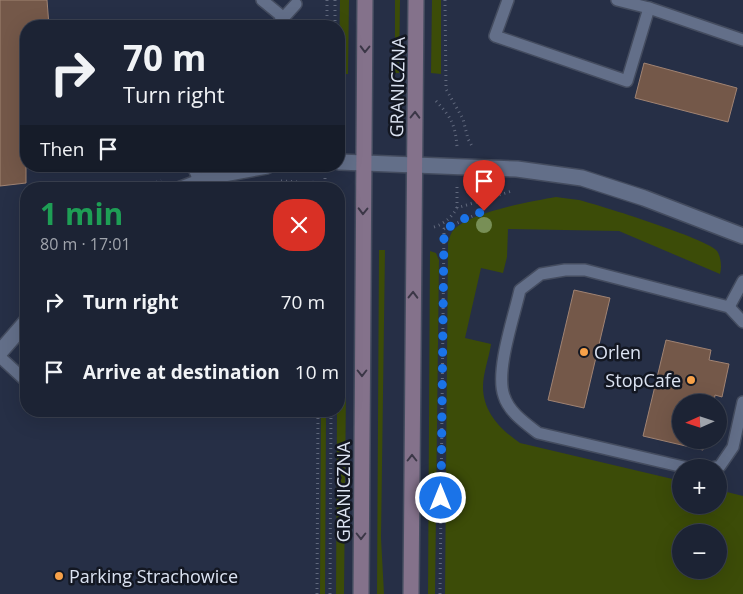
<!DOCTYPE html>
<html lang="en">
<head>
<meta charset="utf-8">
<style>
	body { margin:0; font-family:"Open Sans",sans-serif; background:#292f40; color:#f1f3f6; height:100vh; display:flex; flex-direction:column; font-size:19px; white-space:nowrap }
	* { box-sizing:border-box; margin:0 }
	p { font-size:16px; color:#a0a4ac }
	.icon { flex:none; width:28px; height:28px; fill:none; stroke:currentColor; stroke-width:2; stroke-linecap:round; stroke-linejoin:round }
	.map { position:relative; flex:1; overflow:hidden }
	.panel { position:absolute; left:20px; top:182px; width:325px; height:235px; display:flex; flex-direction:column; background:#1c2334; border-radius:20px; box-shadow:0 5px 20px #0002,0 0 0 1px #3a404f }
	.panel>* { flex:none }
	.hud { position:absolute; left:20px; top:20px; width:325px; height:152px; border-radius:20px; box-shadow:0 5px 20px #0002,0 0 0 1px #3a404f; background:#1c2334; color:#f1f3f6; overflow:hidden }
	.needle { width:32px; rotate:267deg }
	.controls { position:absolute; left:672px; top:394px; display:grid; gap:10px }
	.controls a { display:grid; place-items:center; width:55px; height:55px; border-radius:50%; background:#1c2334; box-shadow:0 5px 20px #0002,0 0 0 1px #3a404f; font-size:25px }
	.pin { position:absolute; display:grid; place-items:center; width:42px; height:42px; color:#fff; margin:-51px -21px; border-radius:50% 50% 50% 0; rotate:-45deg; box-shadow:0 0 5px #0007 }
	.pin .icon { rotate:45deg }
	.me { position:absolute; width:55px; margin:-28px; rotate:0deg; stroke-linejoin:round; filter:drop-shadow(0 0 4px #0008) }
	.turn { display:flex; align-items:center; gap:18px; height:105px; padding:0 20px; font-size:22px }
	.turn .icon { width:65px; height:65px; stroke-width:2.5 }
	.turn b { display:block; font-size:35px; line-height:42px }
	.then { display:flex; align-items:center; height:48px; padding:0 20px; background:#0003; gap:10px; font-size:19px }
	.round { display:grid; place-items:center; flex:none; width:52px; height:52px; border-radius:20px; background:#292f40 }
	.overview { display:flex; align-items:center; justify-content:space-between; height:85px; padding:0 20px }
	h1 { font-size:30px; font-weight:700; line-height:38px; color:#1e9e55 }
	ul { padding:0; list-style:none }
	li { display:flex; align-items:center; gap:15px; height:70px; padding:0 20px }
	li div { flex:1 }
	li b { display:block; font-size:19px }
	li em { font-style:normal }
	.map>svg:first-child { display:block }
</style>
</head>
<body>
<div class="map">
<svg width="743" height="594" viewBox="0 0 743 594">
	<rect width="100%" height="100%" fill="#262f46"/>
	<g fill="#3c4c08" fill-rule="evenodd">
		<path d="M340,0H349L348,74H339Z"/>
		<path d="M395,0H400L399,73H395Z"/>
		<path d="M432,0H441V74L431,73Z"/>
		<path d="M556,197C563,198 571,199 579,200C599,205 708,239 717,251C721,257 722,267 720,274L619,231L508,229L507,257L503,273L481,268L465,338L491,344C489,358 483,373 483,387C483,412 501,430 520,443L681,481V505H719V490L743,496V594H445L448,243C449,240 450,235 452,232C465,213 533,201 556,197ZM681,532H719V570H681Z"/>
		<path d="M379,250H385L381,538L384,594H377Z"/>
		<path d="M430,251L436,253L439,260L435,594H428Z"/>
		<path d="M339,386H346L344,594H336L337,411H339Z"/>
		<path d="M321,411H326L325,594H320Z"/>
	</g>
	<g fill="#745849" stroke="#a08373">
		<path d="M0,0H47L49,26H26V183L0,186Z"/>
		<path d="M644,63L737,88L728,122L635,98Z"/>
		<path d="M574,290L610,298L584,408L548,400Z"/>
		<path d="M666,340L711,350L709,360L729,364L722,397L715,395L714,402H681V440H705L703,450L643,436Z"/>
	</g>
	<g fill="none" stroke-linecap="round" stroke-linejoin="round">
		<defs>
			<g id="lane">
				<path d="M262,0L284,18"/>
				<path d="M508,0L495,36L627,81L649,8"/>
				<path d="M617,0L649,8L743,40"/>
				<path d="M276,26L296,4"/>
				<path d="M193,166L199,181"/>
				<path d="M729,307L743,281"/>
				<path d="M0,357L26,381"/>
				<path d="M688,468L538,433C525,423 509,412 504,396C495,371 514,317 520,290L541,274L565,270H585L729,307L743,322"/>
				<path d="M712,468L720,466L733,447L743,402"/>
			</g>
			<g id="street">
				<path d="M339,162L517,169L582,178L644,198L743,236"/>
				<path d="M181,189L218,175L267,166"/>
				<path d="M0,352L26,322"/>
			</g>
			<g id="secondary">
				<path d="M361,594L365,0"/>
				<path d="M411,594L416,0"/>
			</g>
		</defs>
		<use href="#lane" stroke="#444c5f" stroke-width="14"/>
		<use href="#street" stroke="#444c5f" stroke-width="18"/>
		<use href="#secondary" stroke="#444c5f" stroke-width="18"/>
		<g stroke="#61697d" stroke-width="3" stroke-dasharray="1 4" stroke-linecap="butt">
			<path d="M445,0L446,89L463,119L468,139L472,146"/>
			<path d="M327,26V0"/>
			<path d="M335,26V0"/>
			<path d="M436,101C451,117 455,124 457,146"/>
			<path d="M281,181L299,182L312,187"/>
			<path d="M312,181L313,189"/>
			<path d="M457,187V208"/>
			<path d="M143,189L161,180"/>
			<path d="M325,189V177"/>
			<path d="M434,227C444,224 452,217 457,208L512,191"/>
			<path d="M317,594L318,411"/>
			<path d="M330,594L331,411"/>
			<path d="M440,594L444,229L484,211L474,188"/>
		</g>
		<use href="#lane" stroke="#636f89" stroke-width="11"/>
		<use href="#street" stroke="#636f89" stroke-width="15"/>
		<use href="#secondary" stroke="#84728b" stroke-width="15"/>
	</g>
	<circle fill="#788f56" cx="484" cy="225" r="8"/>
	<defs><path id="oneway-chevron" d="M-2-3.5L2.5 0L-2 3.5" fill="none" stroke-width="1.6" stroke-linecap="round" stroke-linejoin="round" transform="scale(1.25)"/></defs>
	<g stroke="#3b3747">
		<use href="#oneway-chevron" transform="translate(365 49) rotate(91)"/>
		<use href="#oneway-chevron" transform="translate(415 115) rotate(-89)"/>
		<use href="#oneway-chevron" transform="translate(363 211) rotate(91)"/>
		<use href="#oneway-chevron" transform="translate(413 295) rotate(-89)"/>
		<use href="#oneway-chevron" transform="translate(362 373) rotate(90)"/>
		<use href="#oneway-chevron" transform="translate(412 458) rotate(-90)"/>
		<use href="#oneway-chevron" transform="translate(361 536) rotate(90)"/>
	</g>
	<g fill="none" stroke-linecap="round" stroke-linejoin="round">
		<path stroke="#1a73e8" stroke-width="9" stroke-dasharray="0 16.2" d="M441,498L444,230L461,220L484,211"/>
	</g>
	<g fill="#f7a149" stroke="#131722" stroke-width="2">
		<circle cx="584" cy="352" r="5"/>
		<circle cx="691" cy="380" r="5"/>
		<circle cx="59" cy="576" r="5"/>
	</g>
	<g text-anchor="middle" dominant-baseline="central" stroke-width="5" stroke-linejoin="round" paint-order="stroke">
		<g font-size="18" fill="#dce3f2" stroke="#131722">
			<text transform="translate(397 87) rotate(-89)">GRANICZNA</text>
			<text transform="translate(343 492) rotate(-90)">GRANICZNA</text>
		</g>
		<g font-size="18" fill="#dce3f2" stroke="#131722" text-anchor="start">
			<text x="594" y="352">Orlen</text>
			<text x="681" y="380" text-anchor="end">StopCafe</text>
			<text x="69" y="576">Parking Strachowice</text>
		</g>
	</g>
</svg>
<div class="controls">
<a><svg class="needle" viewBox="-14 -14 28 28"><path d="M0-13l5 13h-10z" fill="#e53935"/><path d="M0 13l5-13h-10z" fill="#a0a4ac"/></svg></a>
<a>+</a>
<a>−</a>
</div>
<div class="pin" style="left:484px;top:211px;background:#d93025"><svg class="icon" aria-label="arrive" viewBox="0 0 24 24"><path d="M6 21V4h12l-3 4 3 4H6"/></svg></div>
<svg class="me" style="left:441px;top:498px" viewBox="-20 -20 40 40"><circle r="17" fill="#1a73e8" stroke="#fff" stroke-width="3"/><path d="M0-11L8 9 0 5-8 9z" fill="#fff"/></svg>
<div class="hud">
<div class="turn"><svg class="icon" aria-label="right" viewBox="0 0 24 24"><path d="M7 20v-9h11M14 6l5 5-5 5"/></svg><div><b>70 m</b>Turn right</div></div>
<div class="then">Then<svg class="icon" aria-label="arrive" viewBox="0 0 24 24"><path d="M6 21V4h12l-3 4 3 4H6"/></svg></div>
</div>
<section class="panel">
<div class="overview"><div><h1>1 min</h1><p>80 m · 17:01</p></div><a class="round" style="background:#d93025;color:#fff"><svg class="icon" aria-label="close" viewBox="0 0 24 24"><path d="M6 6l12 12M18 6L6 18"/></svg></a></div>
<ul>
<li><svg class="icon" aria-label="right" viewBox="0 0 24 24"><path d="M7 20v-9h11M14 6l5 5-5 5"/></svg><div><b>Turn right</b></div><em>70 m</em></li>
<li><svg class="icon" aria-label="arrive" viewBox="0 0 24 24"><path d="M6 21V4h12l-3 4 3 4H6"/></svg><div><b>Arrive at destination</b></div><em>10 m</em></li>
</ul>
</section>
</div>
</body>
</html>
